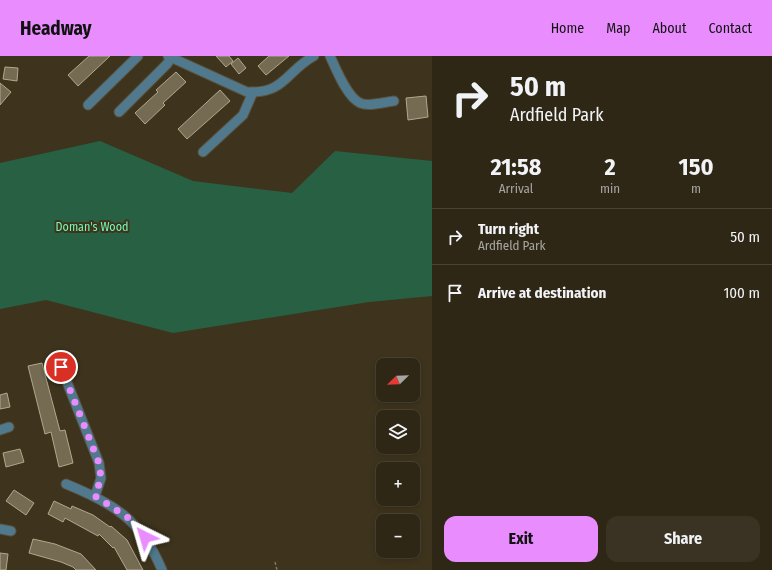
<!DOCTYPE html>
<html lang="en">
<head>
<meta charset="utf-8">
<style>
	body { margin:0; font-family:"Fira Sans Condensed",sans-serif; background:#3a3323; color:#f1f3f6; height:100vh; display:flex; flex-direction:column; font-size:15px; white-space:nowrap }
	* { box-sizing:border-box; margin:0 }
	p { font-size:13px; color:#a7a5a1 }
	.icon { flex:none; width:22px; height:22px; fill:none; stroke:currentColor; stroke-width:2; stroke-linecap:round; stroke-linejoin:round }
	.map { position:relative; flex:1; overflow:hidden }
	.panel { display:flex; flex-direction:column; background:#2e2716; width:340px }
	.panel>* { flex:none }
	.guide { background:#2e2716; color:#f1f3f6; overflow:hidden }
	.needle { width:26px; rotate:247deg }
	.tools { position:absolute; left:376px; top:302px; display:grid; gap:8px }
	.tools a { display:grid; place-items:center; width:44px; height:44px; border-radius:8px; background:#2e2716; box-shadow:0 2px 6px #0003,0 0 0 1px #494435; font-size:20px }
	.pin { position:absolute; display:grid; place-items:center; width:34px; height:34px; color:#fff; margin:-17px; border:2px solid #fff; border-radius:50%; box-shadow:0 1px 4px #0007 }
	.me { position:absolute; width:44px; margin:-22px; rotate:320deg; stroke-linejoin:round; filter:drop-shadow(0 0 3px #0008) }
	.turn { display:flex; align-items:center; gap:14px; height:84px; padding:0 12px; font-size:18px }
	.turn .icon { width:52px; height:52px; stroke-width:2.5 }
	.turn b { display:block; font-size:28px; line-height:34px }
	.eta { display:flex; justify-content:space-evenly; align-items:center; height:68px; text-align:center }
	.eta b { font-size:24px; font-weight:700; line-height:28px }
	.primary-button { display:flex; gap:8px; margin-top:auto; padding:8px 12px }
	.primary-button a { flex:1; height:46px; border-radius:12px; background:#e98dfe; color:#111; font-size:16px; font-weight:700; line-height:46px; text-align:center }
	.primary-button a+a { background:#3a3323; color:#f1f3f6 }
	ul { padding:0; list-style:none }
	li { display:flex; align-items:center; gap:12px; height:56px; padding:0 12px; border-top:1px solid #494435 }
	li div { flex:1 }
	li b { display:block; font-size:15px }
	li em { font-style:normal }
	header { display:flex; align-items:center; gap:24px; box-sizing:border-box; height:56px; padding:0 20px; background:#e98dfe; color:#111 }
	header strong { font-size:19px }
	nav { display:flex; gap:22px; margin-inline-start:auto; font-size:14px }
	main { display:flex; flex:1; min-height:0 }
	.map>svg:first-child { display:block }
</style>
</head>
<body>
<header>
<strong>Headway</strong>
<nav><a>Home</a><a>Map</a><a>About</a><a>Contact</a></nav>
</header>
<main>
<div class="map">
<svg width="432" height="514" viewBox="0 0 432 514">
	<rect width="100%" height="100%" fill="#3e341d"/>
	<path fill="#286043" d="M100,85L193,125L292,137L335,95L432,105V240L369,246L173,277L46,244L0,253V107Z"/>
	<g fill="#756b52" stroke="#b2a78d">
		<path d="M89,0H110L78,30L68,19Z"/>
		<path d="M216,0H229L233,5L226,11Z"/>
		<path d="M269,0H289L266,19L258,10Z"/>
		<path d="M238,2L246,12L239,18L231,8Z"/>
		<path d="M5,11L18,12L17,25L3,23Z"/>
		<path d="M176,16L186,26L163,47L165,49L145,68L135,57L158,36L156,34Z"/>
		<path d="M0,27L11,36L0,49Z"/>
		<path d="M220,34L230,45L187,83L178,73Z"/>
		<path d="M426,40L428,61L408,64L406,42Z"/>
		<path d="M42,307L60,375L65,374L73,407L59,411L51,376L45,378L28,310Z"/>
		<path d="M7,337L10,351L0,353V339Z"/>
		<path d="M20,393L24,406L6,411L3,397Z"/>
		<path d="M14,434L34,447L26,459L6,445Z"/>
		<path d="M54,445L71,453L72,450L93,459L110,471L111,470L127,484L143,514H127L114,491L113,492L99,478L98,480L65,462L63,466L48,458Z"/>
		<path d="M33,483L55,488L81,498L96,514H76L73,511L61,506L29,497Z"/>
		<path d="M0,497L8,498L6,514H0Z"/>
	</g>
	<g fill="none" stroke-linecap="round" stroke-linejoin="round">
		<defs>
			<g id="minor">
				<path d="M168,0L247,36C285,38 286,15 314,0"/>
				<path d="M330,0C336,13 347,41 360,47C369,51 384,46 394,45"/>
				<path d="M88,49L138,0"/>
				<path d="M119,56L167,8L172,0"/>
				<path d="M203,96L243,59L253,36"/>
				<path d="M70,307L61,311L99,407L101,422L95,440"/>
				<path d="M0,374L9,371"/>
				<path d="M66,428C115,448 141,464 162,514"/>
				<path d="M0,473L11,475"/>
			</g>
		</defs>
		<use href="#minor" stroke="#5a513c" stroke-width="11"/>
		<path stroke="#7f7763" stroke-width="1.5" stroke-dasharray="3 2" stroke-linecap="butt" d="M275,506L277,514"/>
		<use href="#minor" stroke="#50798e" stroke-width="9"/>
	</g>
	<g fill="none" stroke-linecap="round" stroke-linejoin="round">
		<path stroke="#e98dfe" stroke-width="7" stroke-dasharray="0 12.6" d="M61,311L99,407L101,422L95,440L130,463L145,481"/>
	</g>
	<g text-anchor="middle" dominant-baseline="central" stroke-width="4" stroke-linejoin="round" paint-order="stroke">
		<g font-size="12" fill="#71f9b5" stroke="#3e341d">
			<text x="92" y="171">Doman's Wood</text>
		</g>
	</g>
</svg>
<div class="tools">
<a><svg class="needle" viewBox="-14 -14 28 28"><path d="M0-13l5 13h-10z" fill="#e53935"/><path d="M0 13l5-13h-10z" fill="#a7a5a1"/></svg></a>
<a><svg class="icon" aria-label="layers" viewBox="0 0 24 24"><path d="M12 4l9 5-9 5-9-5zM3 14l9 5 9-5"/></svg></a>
<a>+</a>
<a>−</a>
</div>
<div class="pin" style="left:61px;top:311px;background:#d93025"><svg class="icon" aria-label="arrive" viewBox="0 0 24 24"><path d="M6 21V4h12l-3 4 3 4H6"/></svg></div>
<svg class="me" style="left:145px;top:481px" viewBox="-20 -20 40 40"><path d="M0-17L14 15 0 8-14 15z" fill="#e98dfe" stroke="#fff" stroke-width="4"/></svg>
</div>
<section class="panel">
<div class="guide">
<div class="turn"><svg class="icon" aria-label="right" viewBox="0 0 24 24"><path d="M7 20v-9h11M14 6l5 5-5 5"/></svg><div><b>50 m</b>Ardfield Park</div></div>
</div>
<div class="eta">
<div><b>21:58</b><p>Arrival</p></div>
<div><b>2</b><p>min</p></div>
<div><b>150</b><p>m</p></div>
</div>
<ul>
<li><svg class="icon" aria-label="right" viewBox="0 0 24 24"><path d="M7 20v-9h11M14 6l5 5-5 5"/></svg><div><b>Turn right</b><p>Ardfield Park</p></div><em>50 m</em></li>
<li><svg class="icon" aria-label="arrive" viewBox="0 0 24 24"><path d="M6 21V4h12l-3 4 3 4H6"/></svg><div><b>Arrive at destination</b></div><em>100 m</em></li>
</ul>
<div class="primary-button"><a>Exit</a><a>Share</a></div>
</section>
</main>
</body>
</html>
